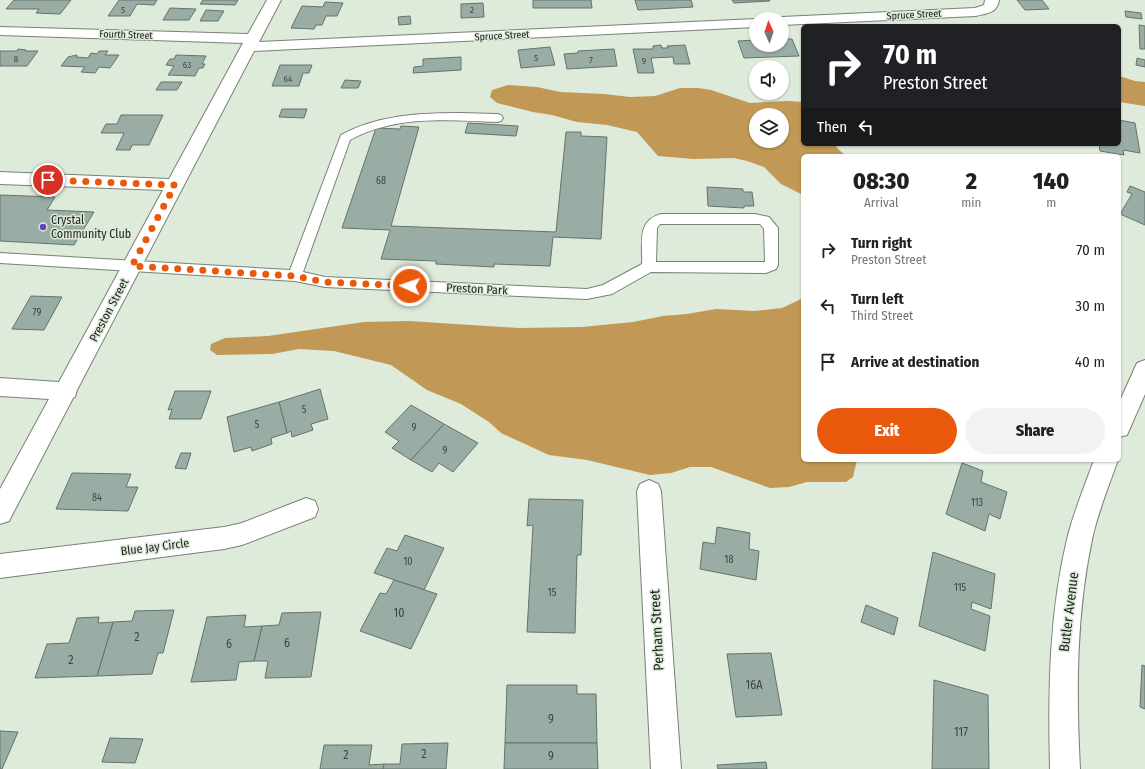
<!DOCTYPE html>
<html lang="en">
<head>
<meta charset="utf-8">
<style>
	body { margin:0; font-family:"Fira Sans Condensed",sans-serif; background:#f2f2f2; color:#222; height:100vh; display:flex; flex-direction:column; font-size:15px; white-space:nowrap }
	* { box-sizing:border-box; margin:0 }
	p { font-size:13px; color:#767676 }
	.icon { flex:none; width:22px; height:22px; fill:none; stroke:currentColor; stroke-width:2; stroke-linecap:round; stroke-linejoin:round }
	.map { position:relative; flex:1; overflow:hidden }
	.side { position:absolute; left:801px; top:154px; width:320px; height:308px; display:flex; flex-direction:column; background:#fff; border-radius:6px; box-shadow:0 1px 3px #0004 }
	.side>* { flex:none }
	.banner { position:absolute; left:801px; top:24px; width:320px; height:122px; border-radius:6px; box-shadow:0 1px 3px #0004; background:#202124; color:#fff; overflow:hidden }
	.needle { width:26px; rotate:357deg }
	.fabs { position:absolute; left:749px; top:12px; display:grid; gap:8px }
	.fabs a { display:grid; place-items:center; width:40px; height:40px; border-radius:50%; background:#fff; box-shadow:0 1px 3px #0004; font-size:20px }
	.pin { position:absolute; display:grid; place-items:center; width:34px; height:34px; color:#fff; margin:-17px; border:2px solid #fff; border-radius:50%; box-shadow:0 1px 4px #0007 }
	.me { position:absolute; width:44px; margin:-22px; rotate:273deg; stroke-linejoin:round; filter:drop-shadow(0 0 3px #0008) }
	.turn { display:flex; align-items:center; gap:14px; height:84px; padding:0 16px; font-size:18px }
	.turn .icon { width:52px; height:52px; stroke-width:2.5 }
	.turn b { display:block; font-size:28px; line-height:34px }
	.then { display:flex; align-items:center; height:38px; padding:0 16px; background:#0003; gap:8px; font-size:15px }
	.eta { display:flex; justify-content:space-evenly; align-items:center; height:68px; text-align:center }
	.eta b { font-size:24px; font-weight:800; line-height:28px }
	.primary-button { display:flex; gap:8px; margin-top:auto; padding:8px 16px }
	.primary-button a { flex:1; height:46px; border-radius:24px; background:#ea580c; color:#fff; font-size:16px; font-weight:800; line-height:46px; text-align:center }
	.primary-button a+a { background:#f2f2f2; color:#222 }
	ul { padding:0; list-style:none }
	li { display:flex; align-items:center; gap:12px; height:56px; padding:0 16px }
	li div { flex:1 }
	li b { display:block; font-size:15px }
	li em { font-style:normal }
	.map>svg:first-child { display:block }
</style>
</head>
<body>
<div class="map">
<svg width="1145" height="769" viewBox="0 0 1145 769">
	<rect width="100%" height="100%" fill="#deeada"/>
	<g fill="#c19855" fill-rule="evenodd">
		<path d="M1119,76L1135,81L1145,82V106L1119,102Z"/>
		<path d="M508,85L537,87L560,92L604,94L630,97L655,96L680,88H698L711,90L750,103L787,101L803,102V144H836L837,148L846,156H803V195L781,184L764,167L747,161L734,158L693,159L658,156L637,132L607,125L577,122L552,115L533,112L497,103L490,97L492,90ZM756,115H782V141H756Z"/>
		<path d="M803,298V460H857L853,477L846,482H807L789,487L770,488L711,467H690L671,473L650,475L587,460L549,455L501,433L489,422L461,404L427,390L391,365L334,351L299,349L272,354L217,355L210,350L211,344L225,338L268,336L364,322L409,321L519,328L582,327L633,322L663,316L687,314L716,309L754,311L782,308Z"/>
	</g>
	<g fill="#9aada4" stroke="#62746c">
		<path d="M14,0H71L60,14L36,13L39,9H6Z"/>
		<path d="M119,0H157L154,5L137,4L130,16H108Z"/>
		<path d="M203,0H238L235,5L200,4Z"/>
		<path d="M533,0H591L592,8H533Z"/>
		<path d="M635,0H691L693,7L638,10Z"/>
		<path d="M732,0H769L770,1L734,3Z"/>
		<path d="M1017,0H1042L1049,9L1025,10Z"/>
		<path d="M325,2L343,3L337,16H326L322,25H316L314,29L291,28L302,6L323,7Z"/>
		<path d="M483,3L484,17L461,18V4Z"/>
		<path d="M170,8L196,9L189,20H163Z"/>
		<path d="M206,10L224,11L218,21H200Z"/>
		<path d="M1125,11L1141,13L1142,19L1126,17Z"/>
		<path d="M410,16L411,24L399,25L398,17Z"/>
		<path d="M1139,25L1145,26V49H1140Z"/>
		<path d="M782,39H792L799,56L744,58L738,41L756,40V45H782Z"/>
		<path d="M661,45L662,48H668L667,46L685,45L690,64H674L673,57L651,58L654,73H638L633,49H653V46Z"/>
		<path d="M550,47L555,65L521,68L518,50Z"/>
		<path d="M18,49L26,50L25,51H38L27,66H0V51H17Z"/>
		<path d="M614,49L617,66L567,69L564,54L578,53V51Z"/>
		<path d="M99,51H108L105,55H119L110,68L99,67L95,73L81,72L85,67L61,66L68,57L77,55L76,57L88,58L91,53L97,54Z"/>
		<path d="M176,55L206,56L202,64H205L203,68H199L195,76L168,75L174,66L166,65L170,59H174Z"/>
		<path d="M461,57V70L413,73L414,67L423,66V59Z"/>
		<path d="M1137,58L1145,60V67L1136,65Z"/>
		<path d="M280,65H312L309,73H303L299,86H272Z"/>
		<path d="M345,80L361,81L358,88H341Z"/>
		<path d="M161,82H182L177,90H156Z"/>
		<path d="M282,109H307L304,118L279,117Z"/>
		<path d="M121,115H163L149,145H132L130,150H116L124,133H101L106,124H117Z"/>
		<path d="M1119,120L1135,123L1140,153L1123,150L1124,155L1100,151L1099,144H1119Z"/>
		<path d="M468,123L518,126L516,136L465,133Z"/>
		<path d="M401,126L419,127L391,226L556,232L566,132H581V136L607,137L601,239L553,237L550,266L494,264V267L436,264V261L381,259L390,230L342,228L376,128L400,129Z"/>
		<path d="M1130,186L1145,192V225L1120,214L1132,194L1127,192Z"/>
		<path d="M707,187L743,189V192H752L754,206H744V208L708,206Z"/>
		<path d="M0,195L55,197L47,210L94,212L74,245L0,241Z"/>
		<path d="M31,296L62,297L44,330L12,329Z"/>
		<path d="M320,389L328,419L311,424L313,430L292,437L291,431L287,433L279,402Z"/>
		<path d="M175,391H211L201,419H169L172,409L168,410Z"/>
		<path d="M279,402L287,433L271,438L272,444L252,451L251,447L234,452L227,417Z"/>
		<path d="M411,405L444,424L411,460L392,448L399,441L385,432Z"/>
		<path d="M444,424L478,443L453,472L439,463L432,472L411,460Z"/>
		<path d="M181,453H191L186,469L175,468Z"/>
		<path d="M962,463L983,471L981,482L1007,492L1000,519L989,514L985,531L946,514Z"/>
		<path d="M72,473L131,474L126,487H138L128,511L56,509Z"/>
		<path d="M529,499L583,500L581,555H577L575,633L527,632L533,525L527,526Z"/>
		<path d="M717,527L750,533L749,549L759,551L756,580L700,569L703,542L715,544Z"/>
		<path d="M405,535L444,548L424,590L374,573L387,548L397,551Z"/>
		<path d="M933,552L995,574L991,609L972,602L971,609L990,616L985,651L919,626Z"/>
		<path d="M394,580L437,594L411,649L360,631L380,593L386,594Z"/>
		<path d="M866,605L898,618L894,635L861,622Z"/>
		<path d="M174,610L163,653H158L152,674L97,676L113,622L132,621L135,611Z"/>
		<path d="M321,612L311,677L265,678L268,661H254L262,626L279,625L282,613Z"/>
		<path d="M246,615L244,627L262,626L254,661L239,662L236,680L191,682L207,617Z"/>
		<path d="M99,617L98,623L113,622L97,676L35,678L47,644L69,643L77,618Z"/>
		<path d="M771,653L782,715L736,717L727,654Z"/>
		<path d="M1142,665L1145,666V709L1140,707Z"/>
		<path d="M934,680L988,695L989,769H932Z"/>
		<path d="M507,685H577V694H596L597,743H505Z"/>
		<path d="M0,731L18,732L2,769H0Z"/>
		<path d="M110,738L143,739L135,763L102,762Z"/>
		<path d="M448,743L446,769H383L384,764H400L402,744Z"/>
		<path d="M505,743H597L598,769H504Z"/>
		<path d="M324,745H372L369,765L384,764L383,769H320Z"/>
		<path d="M766,762L767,769H718L717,765Z"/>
	</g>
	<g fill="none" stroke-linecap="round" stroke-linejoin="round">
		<defs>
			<path id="lane" d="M460,113L497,114L501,115L503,118L501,121L497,122C448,120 395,115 350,140L303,272L325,277L587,289L603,285L642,264C643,243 636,221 661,214H755L769,217L778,228V265L776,269L766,273L651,272L612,294L587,299L325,287L295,281L0,263V253L290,270L341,135C378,115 419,113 460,113ZM660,224H760L764,229L765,262H656L657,228Z"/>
			<g id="street">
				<path d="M267,0H281L259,42L756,19H758H756V27L254,51L77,390L75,397L73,398L9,521L0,524V489L49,399L0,396V378L59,382L163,190L0,184V172L169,179L243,43L0,35V27L248,34Z"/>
				<path d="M985,0H999C997,13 988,13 976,16L782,25V19H776L782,17L975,8L984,5Z"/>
				<path d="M1145,360V394L1127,435L1119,437V403L1137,363Z"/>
				<path d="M1094,460H1118C1109,485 1099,510 1093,535C1076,612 1076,691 1080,769H1050C1048,690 1049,612 1068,535C1075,509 1085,485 1094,460Z"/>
				<path d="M649,480L658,484L661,491L681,769H651L637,491L640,484Z"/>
				<path d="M306,498L315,501L318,509L315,517L242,545L224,549L0,578V554L224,527L242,523Z"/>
			</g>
		</defs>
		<use href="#lane" stroke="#778274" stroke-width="2"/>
		<use href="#street" stroke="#778274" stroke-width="2"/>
		<use href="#lane" fill="#fff" fill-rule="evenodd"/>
		<use href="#street" fill="#fff" fill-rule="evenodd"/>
	</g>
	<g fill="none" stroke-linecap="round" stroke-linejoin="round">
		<path stroke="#ea580c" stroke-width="7" stroke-dasharray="0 12.6" d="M48,180L175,185L132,266L295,276L324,282L410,286"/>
	</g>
	<circle fill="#5c46bf" stroke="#deeada" stroke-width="1.5" cx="43" cy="227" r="4"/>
	<g text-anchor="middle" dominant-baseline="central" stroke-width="3" stroke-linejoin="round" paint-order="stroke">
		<g font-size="9" fill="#3c443e">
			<text x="123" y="10">5</text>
			<text x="472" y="10">2</text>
			<text x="536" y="58">5</text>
			<text x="16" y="59">8</text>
			<text x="591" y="60">7</text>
			<text x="644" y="61">9</text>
			<text x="187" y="65">63</text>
			<text x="288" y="79">64</text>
		</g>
		<g font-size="10" fill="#1d211c" stroke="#deeada">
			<text transform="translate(914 15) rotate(-3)">Spruce Street</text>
			<text transform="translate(126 35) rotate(2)">Fourth Street</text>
			<text transform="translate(502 36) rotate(-3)">Spruce Street</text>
		</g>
		<g font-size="10" fill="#3c443e">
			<text x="381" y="181">68</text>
			<text x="37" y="313">79</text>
			<text x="304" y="410">5</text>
			<text x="257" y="425">5</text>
			<text x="414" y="428">9</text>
			<text x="445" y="451">9</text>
			<text x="97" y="498">84</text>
			<text x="977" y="503">113</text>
			<text x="729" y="560">18</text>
			<text x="408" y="562">10</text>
			<text x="960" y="588">115</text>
			<text x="552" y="593">15</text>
		</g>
		<g font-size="12" fill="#1d211c" stroke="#deeada" text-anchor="start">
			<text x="51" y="220">Crystal<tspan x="51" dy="14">Community Club</tspan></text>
		</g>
		<g font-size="12" fill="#1d211c" stroke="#deeada">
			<text transform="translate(477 289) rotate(3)">Preston Park</text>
			<text transform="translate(109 310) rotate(-62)">Preston Street</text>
			<text transform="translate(155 547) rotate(-7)">Blue Jay Circle</text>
		</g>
		<g font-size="12" fill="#3c443e">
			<text x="399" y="613">10</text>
			<text x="137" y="637">2</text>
			<text x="287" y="643">6</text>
			<text x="229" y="644">6</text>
			<text x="71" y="660">2</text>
			<text x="754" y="685">16A</text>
			<text x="551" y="719">9</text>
			<text x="961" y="732">117</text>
			<text x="424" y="754">2</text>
			<text x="346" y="755">2</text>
			<text x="551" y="756">9</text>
		</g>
		<g font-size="14" fill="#1d211c" stroke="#deeada">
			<text transform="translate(1069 612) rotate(-83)">Butler Avenue</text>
			<text transform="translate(657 630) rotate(-93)">Perham Street</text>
		</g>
	</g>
</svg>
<div class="fabs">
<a><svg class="needle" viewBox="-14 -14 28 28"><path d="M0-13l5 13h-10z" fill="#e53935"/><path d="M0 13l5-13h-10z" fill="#767676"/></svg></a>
<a><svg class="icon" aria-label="sound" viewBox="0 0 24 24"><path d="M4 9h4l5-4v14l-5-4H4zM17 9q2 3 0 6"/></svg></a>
<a><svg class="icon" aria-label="layers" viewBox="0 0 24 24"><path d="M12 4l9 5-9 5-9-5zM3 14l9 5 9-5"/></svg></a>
</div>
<div class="pin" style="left:48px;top:180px;background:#d93025"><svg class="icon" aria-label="arrive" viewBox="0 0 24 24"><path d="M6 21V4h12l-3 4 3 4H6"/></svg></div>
<svg class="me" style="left:410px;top:286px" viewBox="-20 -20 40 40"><circle r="17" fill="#ea580c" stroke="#fff" stroke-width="3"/><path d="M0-11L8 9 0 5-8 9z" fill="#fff"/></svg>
<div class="banner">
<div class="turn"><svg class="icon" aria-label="right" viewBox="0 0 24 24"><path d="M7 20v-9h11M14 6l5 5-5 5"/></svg><div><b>70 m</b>Preston Street</div></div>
<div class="then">Then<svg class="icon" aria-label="left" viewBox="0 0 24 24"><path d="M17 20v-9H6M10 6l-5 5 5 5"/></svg></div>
</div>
<section class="side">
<div class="eta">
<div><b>08:30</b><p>Arrival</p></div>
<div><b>2</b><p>min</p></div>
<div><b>140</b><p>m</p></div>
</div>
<ul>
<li><svg class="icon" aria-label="right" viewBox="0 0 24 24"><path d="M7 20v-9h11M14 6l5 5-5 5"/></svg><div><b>Turn right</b><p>Preston Street</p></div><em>70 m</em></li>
<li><svg class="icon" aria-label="left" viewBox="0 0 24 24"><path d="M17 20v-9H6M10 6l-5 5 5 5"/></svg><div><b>Turn left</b><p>Third Street</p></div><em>30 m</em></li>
<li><svg class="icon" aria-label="arrive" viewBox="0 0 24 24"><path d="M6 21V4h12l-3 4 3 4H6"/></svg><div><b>Arrive at destination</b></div><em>40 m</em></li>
</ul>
<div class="primary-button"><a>Exit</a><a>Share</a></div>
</section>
</div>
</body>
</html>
